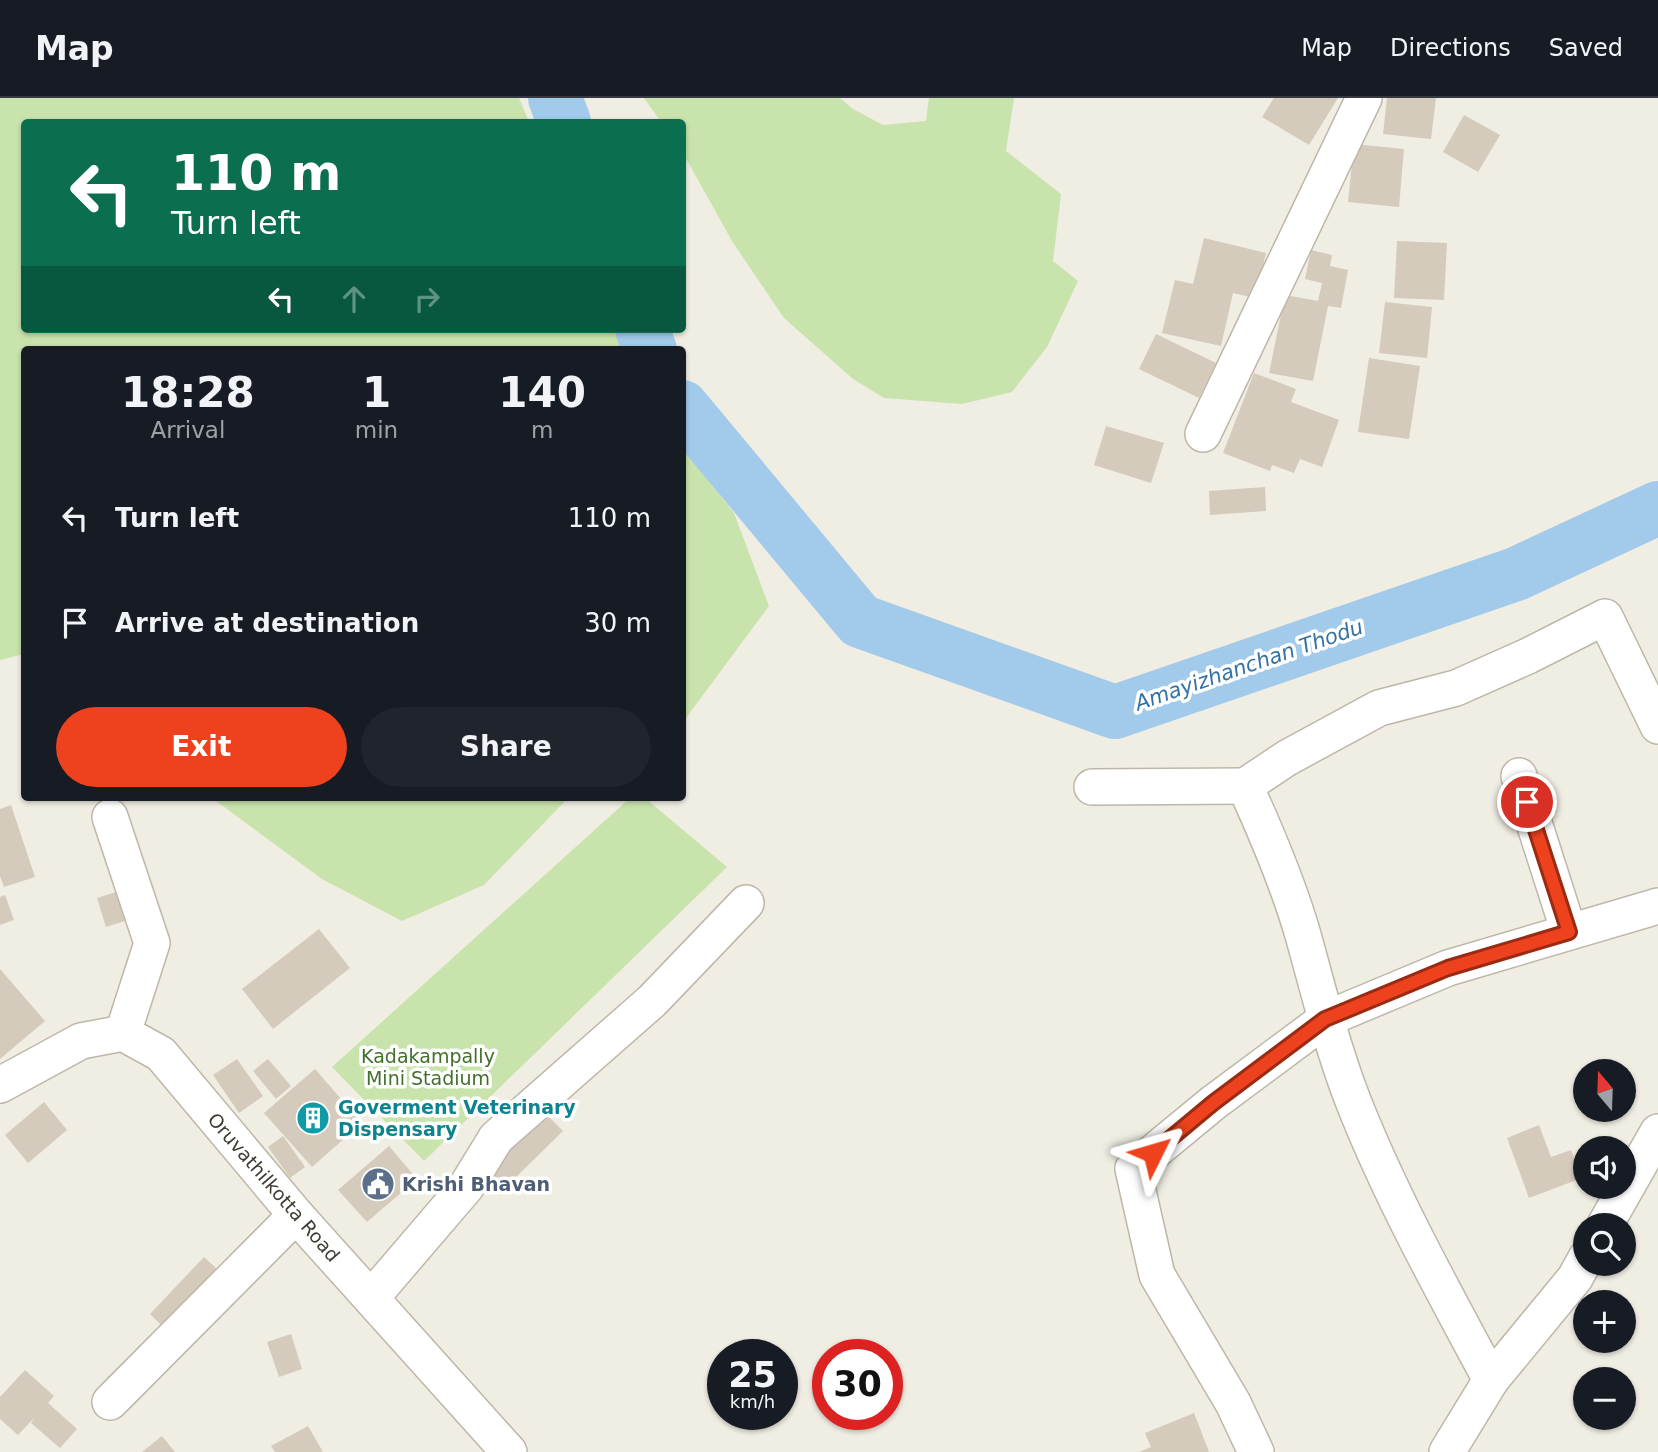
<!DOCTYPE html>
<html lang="en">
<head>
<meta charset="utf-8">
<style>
	body { margin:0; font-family:"DejaVu Sans",sans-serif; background:#20242c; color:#f1f3f6; height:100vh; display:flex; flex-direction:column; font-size:26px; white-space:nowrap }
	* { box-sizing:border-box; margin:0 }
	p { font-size:23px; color:#9ea1a6 }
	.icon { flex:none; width:38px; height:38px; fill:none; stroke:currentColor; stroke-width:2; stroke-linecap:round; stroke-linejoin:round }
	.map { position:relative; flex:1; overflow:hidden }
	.side { position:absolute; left:21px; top:248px; width:665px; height:455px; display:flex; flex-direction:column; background:#171b24; border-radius:7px; box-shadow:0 2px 5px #0004 }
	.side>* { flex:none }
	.top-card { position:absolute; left:21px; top:21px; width:665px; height:214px; border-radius:7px; box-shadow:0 2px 5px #0004; background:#0b6e4f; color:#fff; overflow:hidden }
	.needle { width:46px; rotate:341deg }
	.buttons { position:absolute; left:1573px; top:961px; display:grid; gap:14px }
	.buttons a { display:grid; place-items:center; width:63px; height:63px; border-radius:50%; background:#171b24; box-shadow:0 2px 5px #0004; font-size:35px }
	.speed { position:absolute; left:707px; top:1241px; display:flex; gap:14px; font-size:35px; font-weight:700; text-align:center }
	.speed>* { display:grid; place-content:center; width:91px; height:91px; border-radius:50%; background:#171b24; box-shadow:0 2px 5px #0004; line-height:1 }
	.speed small { font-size:18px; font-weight:400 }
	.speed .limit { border:10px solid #d22; background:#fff; color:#111 }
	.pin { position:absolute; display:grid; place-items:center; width:60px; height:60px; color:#fff; margin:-30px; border:4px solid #fff; border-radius:50%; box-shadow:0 2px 7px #0007 }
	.me { position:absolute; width:77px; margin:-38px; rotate:50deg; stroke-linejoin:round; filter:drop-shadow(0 0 5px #0008) }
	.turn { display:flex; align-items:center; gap:24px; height:147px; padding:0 35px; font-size:32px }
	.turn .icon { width:91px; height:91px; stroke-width:2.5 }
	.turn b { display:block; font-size:49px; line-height:60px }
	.lanes { display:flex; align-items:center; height:66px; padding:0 35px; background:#0003; justify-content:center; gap:35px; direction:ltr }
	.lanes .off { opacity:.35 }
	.eta { display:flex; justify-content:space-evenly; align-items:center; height:119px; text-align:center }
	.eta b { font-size:42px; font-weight:800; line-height:49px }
	.cta { display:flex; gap:14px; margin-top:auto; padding:14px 35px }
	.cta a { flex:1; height:80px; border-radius:42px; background:#ed421d; color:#fff; font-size:28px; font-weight:800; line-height:80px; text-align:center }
	.cta a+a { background:#20242c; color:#f1f3f6 }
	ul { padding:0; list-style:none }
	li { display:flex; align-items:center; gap:21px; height:105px; padding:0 35px }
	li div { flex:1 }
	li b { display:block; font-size:26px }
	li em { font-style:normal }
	header { display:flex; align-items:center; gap:42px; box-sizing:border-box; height:98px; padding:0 35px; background:#171b24; border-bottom:2px solid #363941 }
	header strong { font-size:33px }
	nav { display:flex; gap:38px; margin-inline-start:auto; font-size:24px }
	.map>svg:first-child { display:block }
</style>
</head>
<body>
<header>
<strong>Map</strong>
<nav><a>Map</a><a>Directions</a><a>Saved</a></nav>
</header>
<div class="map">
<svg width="1658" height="1354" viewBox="0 0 1658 1354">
	<rect width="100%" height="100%" fill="#f0ede3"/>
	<g fill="#c9e3ad">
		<path d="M0,0H519L529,24H24V231H613L624,252H24V556L0,562Z"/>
		<path d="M644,0H840L853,11L883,27L926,23L929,0H1014L1006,53L1061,96L1053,163L1078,183L1047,249L1012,294L962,306L884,300L853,281L784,220L732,143L683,55L682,24H661Z"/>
		<path d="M682,349L734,415L769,508L683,624Z"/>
		<path d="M212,700H568L484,787L402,823L322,781Z"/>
		<path d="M630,700H645L727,769L424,1063L332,969Z"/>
	</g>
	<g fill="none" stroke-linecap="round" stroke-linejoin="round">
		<g stroke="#a1caeb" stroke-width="54">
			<path d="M555,0L564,24"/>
			<path d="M642,231L650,252"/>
			<path d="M682,309L860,523L1115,614L1516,476L1658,410"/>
		</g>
	</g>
	<g fill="#d4cbbc">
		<path d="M1274,0H1338L1309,47L1262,19Z"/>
		<path d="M1387,0H1436L1431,41L1383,36Z"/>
		<path d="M1464,17L1500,37L1478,74L1443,54Z"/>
		<path d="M1354,46L1404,51L1399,109L1348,104Z"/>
		<path d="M1204,140L1266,155L1255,200L1233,195L1221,248L1162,235L1175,182L1193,186Z"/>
		<path d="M1397,143L1447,145L1444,202L1394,200Z"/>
		<path d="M1311,152L1332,157L1330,168L1348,172L1341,210L1328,208L1313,283L1269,275L1285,197L1318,203L1322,185L1305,181Z"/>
		<path d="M1385,204L1432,209L1427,260L1379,255Z"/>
		<path d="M1156,236L1216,265L1199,300L1139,271Z"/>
		<path d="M1369,260L1420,268L1409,341L1358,334Z"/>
		<path d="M1254,275L1296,291L1291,304L1339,322L1322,369L1300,361L1294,375L1272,367L1270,373L1223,355Z"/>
		<path d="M1106,328L1164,345L1151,385L1094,367Z"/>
		<path d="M1265,389L1266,413L1210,417L1209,393Z"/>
		<path d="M11,707L35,779L4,789L0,778V711Z"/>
		<path d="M116,794L125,823L106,829L97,800Z"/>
		<path d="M5,797L14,822L0,827V799Z"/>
		<path d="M319,831L350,870L273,931L242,891Z"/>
		<path d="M0,871L45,923L0,961Z"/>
		<path d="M237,961L263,998L239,1015L213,977Z"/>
		<path d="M268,961L291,988L276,1001L253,973Z"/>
		<path d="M315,971L362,1025L312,1069L264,1015Z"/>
		<path d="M44,1004L67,1032L28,1065L5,1037Z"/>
		<path d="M542,1012L563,1033L503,1092L481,1071Z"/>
		<path d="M1539,1027L1551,1059L1571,1052L1582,1080L1529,1100L1507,1040Z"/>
		<path d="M283,1038L305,1069L290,1080L268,1049Z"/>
		<path d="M389,1048L417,1081L367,1124L338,1092Z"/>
		<path d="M204,1159L229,1182L174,1240L150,1216Z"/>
		<path d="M291,1236L302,1271L279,1279L267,1244Z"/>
		<path d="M25,1272L54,1298L48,1305L77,1331L60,1350L31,1325L35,1319L18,1337L0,1321V1299Z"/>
		<path d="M1194,1315L1209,1354H1139L1151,1349L1145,1335Z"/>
		<path d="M308,1328L323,1354H275L271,1348Z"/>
		<path d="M162,1338L175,1354H142Z"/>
	</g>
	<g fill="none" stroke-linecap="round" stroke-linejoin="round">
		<defs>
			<g id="minor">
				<path d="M1203,336L1364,0"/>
				<path d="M1519,678L1569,834"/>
				<path d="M1092,689L1245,688"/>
				<path d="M110,719L152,845L123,935"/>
				<path d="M0,987L81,943L123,935L161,956L296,1117L509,1354"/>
				<path d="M1605,1127L1658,1034"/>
				<path d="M371,1200L466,1089L496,1040L652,903L746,805"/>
				<path d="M1491,1282C1445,1196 1397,1110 1360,1020C1335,961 1320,898 1303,837C1288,785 1267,736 1245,688L1287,660L1379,610L1456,590L1528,558L1605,519L1658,628"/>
				<path d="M110,1304L296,1117"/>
				<path d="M1256,1354L1233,1305L1157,1177L1133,1071L1213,1005L1326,921L1448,870L1658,808"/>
				<path d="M1447,1354L1491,1282L1575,1180L1586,1160"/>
			</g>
		</defs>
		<use href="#minor" stroke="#beb7a9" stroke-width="38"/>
		<use href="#minor" stroke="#fff" stroke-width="35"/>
	</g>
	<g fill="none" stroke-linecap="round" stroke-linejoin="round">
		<defs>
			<path id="route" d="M1153,1055L1213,1005L1325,921L1448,870L1569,834L1527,704"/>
		</defs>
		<use href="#route" stroke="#9a2b13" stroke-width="18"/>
		<use href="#route" stroke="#ed421d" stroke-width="12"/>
	</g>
	<defs>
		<symbol id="building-disc" viewBox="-11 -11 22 22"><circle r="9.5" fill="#0f9aa8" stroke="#fff"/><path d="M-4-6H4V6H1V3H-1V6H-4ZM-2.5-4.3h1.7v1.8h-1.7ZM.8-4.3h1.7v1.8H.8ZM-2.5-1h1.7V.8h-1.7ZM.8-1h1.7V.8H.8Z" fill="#fff"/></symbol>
		<symbol id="civic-disc" viewBox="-11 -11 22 22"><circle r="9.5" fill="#5c6f8a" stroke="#fff"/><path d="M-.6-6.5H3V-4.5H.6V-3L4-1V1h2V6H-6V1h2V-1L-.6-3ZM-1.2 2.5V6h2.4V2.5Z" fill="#fff"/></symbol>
	</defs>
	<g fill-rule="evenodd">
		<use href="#building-disc" x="294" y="1001" width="38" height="38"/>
		<use href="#civic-disc" x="359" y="1067" width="38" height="38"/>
	</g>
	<g text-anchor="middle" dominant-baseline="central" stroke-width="7" stroke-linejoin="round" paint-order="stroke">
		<g font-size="19" fill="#436f2b" stroke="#fff">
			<text x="428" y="958">Kadakampally<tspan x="428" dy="22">Mini Stadium</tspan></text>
		</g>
		<g font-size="19" font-weight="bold" fill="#0d838f" stroke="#fff" text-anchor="start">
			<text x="338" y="1009">Goverment Veterinary<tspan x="338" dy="22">Dispensary</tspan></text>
		</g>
		<g font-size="19" font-weight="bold" fill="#4e5e75" stroke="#fff" text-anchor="start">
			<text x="402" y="1086">Krishi Bhavan</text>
		</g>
		<g font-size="19" fill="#413c33" stroke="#fff">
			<text transform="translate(274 1089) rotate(49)">Oruvathilkotta Road</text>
		</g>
		<g font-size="21" font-style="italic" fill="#3472a6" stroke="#fff">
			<text transform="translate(1249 567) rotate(-19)">Amayizhanchan Thodu</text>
		</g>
	</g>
</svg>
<div class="buttons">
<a><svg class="needle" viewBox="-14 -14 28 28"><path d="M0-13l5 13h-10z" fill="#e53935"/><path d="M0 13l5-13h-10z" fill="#9ea1a6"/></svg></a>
<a><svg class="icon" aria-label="sound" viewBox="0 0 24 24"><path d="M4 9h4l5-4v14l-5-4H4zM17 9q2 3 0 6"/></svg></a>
<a><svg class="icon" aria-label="search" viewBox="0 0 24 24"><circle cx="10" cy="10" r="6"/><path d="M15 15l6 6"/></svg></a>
<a>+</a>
<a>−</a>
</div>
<div class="speed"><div>25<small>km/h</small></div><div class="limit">30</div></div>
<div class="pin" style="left:1527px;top:704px;background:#d93025"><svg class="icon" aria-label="arrive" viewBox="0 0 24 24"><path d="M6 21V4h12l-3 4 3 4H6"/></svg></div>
<svg class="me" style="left:1153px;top:1055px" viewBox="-20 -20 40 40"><path d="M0-17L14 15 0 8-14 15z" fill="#ed421d" stroke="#fff" stroke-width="4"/></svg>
<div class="top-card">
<div class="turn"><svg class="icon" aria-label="left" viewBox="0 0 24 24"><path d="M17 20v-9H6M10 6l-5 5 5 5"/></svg><div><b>110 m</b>Turn left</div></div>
<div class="lanes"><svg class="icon" aria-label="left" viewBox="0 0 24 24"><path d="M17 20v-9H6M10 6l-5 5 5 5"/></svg><svg class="icon off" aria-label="ahead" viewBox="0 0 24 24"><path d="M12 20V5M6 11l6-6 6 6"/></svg><svg class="icon off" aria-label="right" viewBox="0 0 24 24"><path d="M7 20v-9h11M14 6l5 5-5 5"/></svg></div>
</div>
<section class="side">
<div class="eta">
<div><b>18:28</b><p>Arrival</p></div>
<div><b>1</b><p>min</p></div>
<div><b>140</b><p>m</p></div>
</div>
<ul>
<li><svg class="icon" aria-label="left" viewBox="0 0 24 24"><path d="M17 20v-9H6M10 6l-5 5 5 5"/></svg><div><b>Turn left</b></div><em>110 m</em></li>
<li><svg class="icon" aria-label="arrive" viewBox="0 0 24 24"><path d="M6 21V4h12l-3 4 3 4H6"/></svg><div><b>Arrive at destination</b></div><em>30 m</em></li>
</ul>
<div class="cta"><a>Exit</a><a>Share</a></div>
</section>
</div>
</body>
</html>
